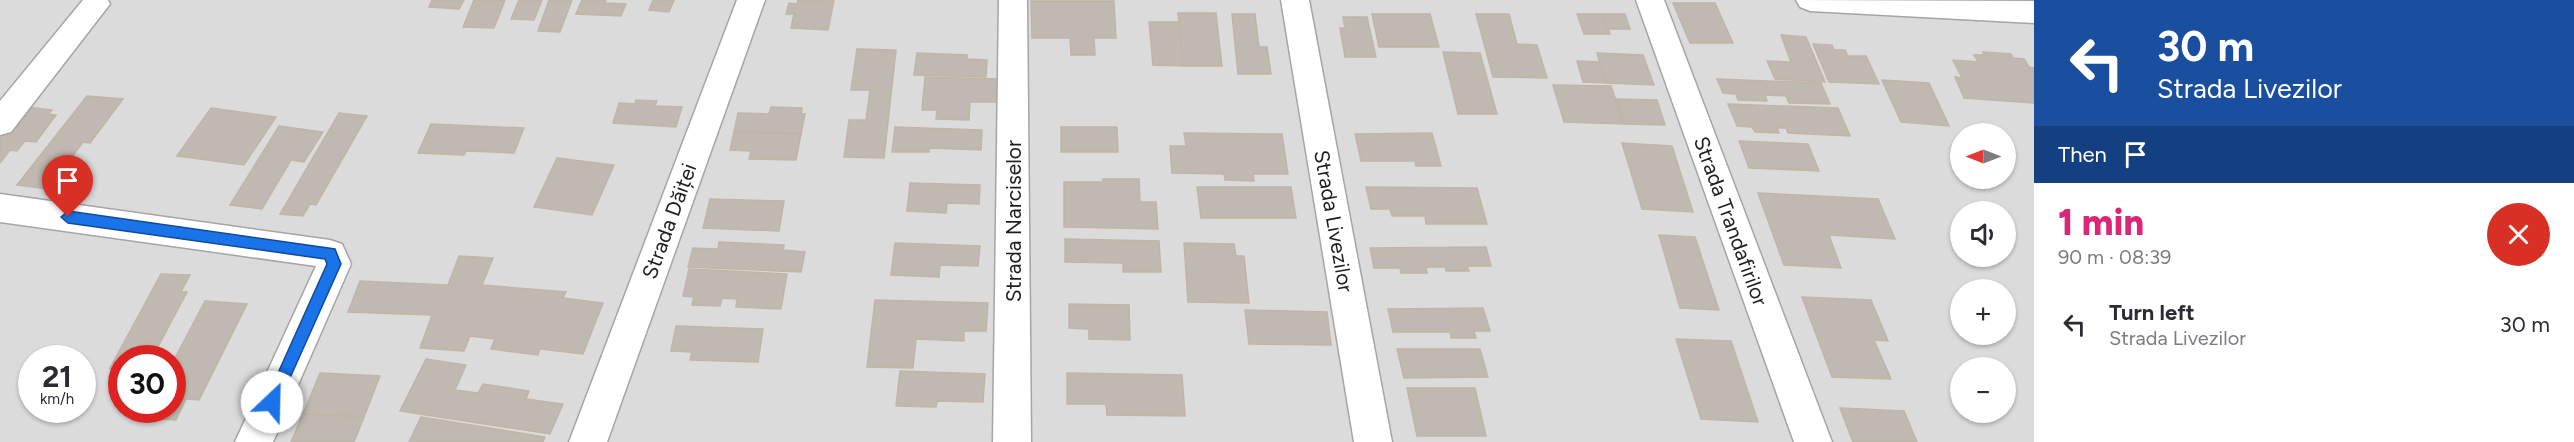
<!DOCTYPE html>
<html lang="en">
<head>
<meta charset="utf-8">
<style>
	body { margin:0; font-family:Figtree,sans-serif; background:#f7f7f7; color:#2b2b33; height:100vh; display:flex; flex-direction:column; font-size:22px; white-space:nowrap }
	* { box-sizing:border-box; margin:0 }
	p { font-size:20px; color:#7c7c81 }
	.icon { flex:none; width:33px; height:33px; fill:none; stroke:currentColor; stroke-width:2; stroke-linecap:round; stroke-linejoin:round }
	.map { position:relative; flex:1; overflow:hidden }
	.panel { display:flex; flex-direction:column; background:#fff; width:540px }
	.panel>* { flex:none }
	.top-card { background:#1a4fa0; color:#fff; overflow:hidden }
	.needle { width:39px; rotate:270deg }
	.controls { position:absolute; left:1950px; top:123px; display:grid; gap:12px }
	.controls a { display:grid; place-items:center; width:66px; height:66px; border-radius:50%; background:#fff; box-shadow:0 2px 4px #0004; font-size:30px }
	.speed { position:absolute; left:18px; top:345px; display:flex; gap:12px; font-size:30px; font-weight:700; text-align:center }
	.speed>* { display:grid; place-content:center; width:78px; height:78px; border-radius:50%; background:#fff; box-shadow:0 2px 4px #0004; line-height:1 }
	.speed small { font-size:15px; font-weight:400 }
	.speed .limit { border:9px solid #d22; background:#fff; color:#111 }
	.pin { position:absolute; display:grid; place-items:center; width:51px; height:51px; color:#fff; margin:-62px -26px; border-radius:50% 50% 50% 0; rotate:-45deg; box-shadow:0 0 6px #0007 }
	.pin .icon { rotate:45deg }
	.me { position:absolute; width:66px; margin:-33px; rotate:24deg; stroke-linejoin:round; filter:drop-shadow(0 0 4px #0008) }
	.turn { display:flex; align-items:center; gap:21px; height:126px; padding:0 24px; font-size:27px }
	.turn .icon { width:78px; height:78px; stroke-width:2.5 }
	.turn b { display:block; font-size:42px; line-height:51px }
	.then { display:flex; align-items:center; height:57px; padding:0 24px; background:#0003; gap:12px; font-size:22px }
	.round { display:grid; place-items:center; flex:none; width:63px; height:63px; border-radius:32px; background:#f7f7f7 }
	.headline { display:flex; align-items:center; justify-content:space-between; height:102px; padding:0 24px }
	h1 { font-size:36px; font-weight:800; line-height:45px; color:#db2777 }
	ul { padding:0; list-style:none }
	li { display:flex; align-items:center; gap:18px; height:78px; padding:0 24px }
	li div { flex:1 }
	li b { display:block; font-size:22px }
	li em { font-style:normal }
	main { display:flex; flex:1; min-height:0 }
	.map>svg:first-child { display:block }
</style>
</head>
<body>
<main>
<div class="map">
<svg width="2034" height="442" viewBox="0 0 2034 442">
	<rect width="100%" height="100%" fill="#efede4"/>
	<path fill="#dcdbdb" fill-rule="evenodd" d="M0,0H2034V442H0ZM1960,134H2006V178H1960ZM1960,212H2006V256H1960ZM1960,290H2006V334H1960ZM32,358H82V410H32ZM122,358H172V410H122ZM1960,368H2006V412H1960Z"/>
	<g fill="#bfb9b1" stroke="#c0b5a7" stroke-width="1.5">
		<path d="M432,0H464L459,9L429,7Z"/>
		<path d="M474,0H505L494,28L463,27Z"/>
		<path d="M519,0H542L534,20L511,19Z"/>
		<path d="M549,0H572L560,32L538,31Z"/>
		<path d="M582,0H606L605,3L626,4L621,16L576,14Z"/>
		<path d="M653,0H674L669,12L649,10Z"/>
		<path d="M798,0H834L828,30L791,28L794,14H786L789,3L797,4Z"/>
		<path d="M1031,1H1114L1116,38H1094L1095,55H1071L1070,38H1032Z"/>
		<path d="M1673,3H1715L1733,43H1690Z"/>
		<path d="M1178,13H1216L1222,66H1183Z"/>
		<path d="M1232,14H1255L1259,47H1267L1271,74H1238Z"/>
		<path d="M1372,14H1430L1439,47H1379Z"/>
		<path d="M1476,14H1509L1517,44L1537,45L1547,78L1493,77Z"/>
		<path d="M1577,14H1602L1610,34H1584Z"/>
		<path d="M1602,14H1625L1630,29H1608Z"/>
		<path d="M1343,17H1367L1376,57H1345L1340,28H1345Z"/>
		<path d="M1149,22H1179L1183,66L1153,65Z"/>
		<path d="M1781,35L1806,37L1825,82L1775,79L1767,61L1791,62Z"/>
		<path d="M1813,44L1832,45L1834,50H1845L1848,56H1866L1879,84L1829,82Z"/>
		<path d="M857,49L896,50L884,158L844,157L849,120H866L870,90H851Z"/>
		<path d="M1443,52L1480,53L1497,114H1458Z"/>
		<path d="M1983,52L2011,54L2013,58L2024,59L2029,67L2034,68V103L1964,98L1955,77L1962,78L1953,60L1978,62L1974,55H1984Z"/>
		<path d="M917,53L967,55V59L987,60L986,77L914,75Z"/>
		<path d="M1597,53L1643,55L1654,85L1606,83Z"/>
		<path d="M1577,61L1600,62L1606,83L1583,82Z"/>
		<path d="M925,77L998,79V102H970L969,120L936,119L937,110H922Z"/>
		<path d="M1717,79L1821,83L1830,104L1789,103L1786,96L1765,95L1767,101L1738,100L1736,94L1723,93Z"/>
		<path d="M1882,80L1929,83L1949,126L1901,122Z"/>
		<path d="M1553,85L1611,86L1624,124L1564,122Z"/>
		<path d="M87,96L123,99L90,143L83,142L48,189L17,185Z"/>
		<path d="M1616,99L1657,100L1665,125L1624,124Z"/>
		<path d="M636,100L657,101L655,106L682,107L676,127L613,123L619,103L635,104Z"/>
		<path d="M1728,104L1838,108L1850,136L1788,133L1786,128H1777L1779,133L1755,132L1752,127L1737,126Z"/>
		<path d="M19,106L52,110L48,114L56,115L36,142L25,141L17,151L10,150L0,163V130Z"/>
		<path d="M771,107L802,108L801,114H805L801,134L734,132L738,113L769,114Z"/>
		<path d="M211,108L276,117L244,165L177,156Z"/>
		<path d="M339,113L367,116L316,205L310,204L303,216L280,214Z"/>
		<path d="M431,124L524,128L514,153L466,151L464,155L418,153Z"/>
		<path d="M279,126L323,132L304,162L291,160L262,209L230,205Z"/>
		<path d="M895,127L982,130L981,150L929,148V152H892Z"/>
		<path d="M1061,127H1117L1118,152H1061Z"/>
		<path d="M734,132L801,134L796,160L749,159L751,151L730,150Z"/>
		<path d="M1184,133L1282,134L1288,174H1253L1254,181L1225,180L1224,174L1172,173L1170,146H1186Z"/>
		<path d="M1432,133L1441,166H1416L1415,161H1361L1355,134Z"/>
		<path d="M1739,141L1808,144L1819,171L1749,168Z"/>
		<path d="M1622,143L1672,146L1693,212L1642,209Z"/>
		<path d="M557,158L614,165L592,215L534,207Z"/>
		<path d="M1103,179H1139L1140,202H1156L1158,229L1064,227V182H1103Z"/>
		<path d="M910,183L980,185L979,204L947,203L946,213L907,211Z"/>
		<path d="M1197,187H1291L1296,218H1201Z"/>
		<path d="M1366,187L1477,188L1487,224H1426L1425,216H1392L1390,209H1371Z"/>
		<path d="M1758,193L1878,199L1895,239L1829,235L1841,268L1784,265Z"/>
		<path d="M710,199L784,201L779,231L703,228Z"/>
		<path d="M1659,235L1695,237L1719,310L1680,308Z"/>
		<path d="M1065,239L1159,241L1161,272H1123V263L1065,262Z"/>
		<path d="M719,242L784,245L783,250L805,252L801,272L688,267L693,248L718,249Z"/>
		<path d="M895,243L980,246L978,266L940,265L939,277L891,275Z"/>
		<path d="M1184,243L1234,244L1236,256H1244L1249,303L1188,302Z"/>
		<path d="M1486,247L1491,266H1467L1469,271H1446L1445,267H1426L1427,273H1401L1400,268H1374L1370,248Z"/>
		<path d="M459,256L493,258L482,285L566,292L563,298L603,303L583,354L540,349L538,355L491,349L495,339L470,336L464,351L420,348L432,315L348,312L360,281L448,285Z"/>
		<path d="M689,269L787,274L781,309L736,307L737,299L722,298L720,306L692,305L694,297L683,296Z"/>
		<path d="M161,274L190,275L181,292H187L152,358H122V369L110,368Z"/>
		<path d="M1802,297L1871,300L1888,341L1874,340L1891,379L1832,377Z"/>
		<path d="M875,300L988,303L986,331H964V341L916,339L913,368L867,367Z"/>
		<path d="M205,301L247,304L199,400L186,399L176,420L144,418L148,410H172V364Z"/>
		<path d="M1069,304L1129,305L1130,340L1089,339V329L1069,328Z"/>
		<path d="M1483,308L1490,331H1474L1476,338H1451L1450,332H1393L1388,309Z"/>
		<path d="M1245,310L1327,312L1331,345L1249,344Z"/>
		<path d="M676,326L763,329L758,362L690,360L692,352L671,351Z"/>
		<path d="M1676,339L1731,341L1758,422L1701,419Z"/>
		<path d="M1397,349H1480L1488,377L1404,378Z"/>
		<path d="M426,359L466,365L455,390L478,393L483,384L529,391L526,399L563,404L550,434L400,411Z"/>
		<path d="M900,371L985,374L983,402L937,401L936,407L896,406Z"/>
		<path d="M320,373L380,376L364,417L303,414Z"/>
		<path d="M1067,373L1182,375L1185,416L1107,415L1106,404H1067Z"/>
		<path d="M1407,388H1475L1486,436H1417Z"/>
		<path d="M1840,408L1904,411L1917,442H1853Z"/>
		<path d="M303,414L364,417L354,442H291Z"/>
		<path d="M421,417L545,437L543,442H409Z"/>
	</g>
	<g fill="none" stroke-linecap="round" stroke-linejoin="round">
		<defs>
			<g id="minor">
				<path d="M83,0H108L110,4L11,132L0,135V101Z"/>
				<path d="M737,0H765L607,442H569Z"/>
				<path d="M999,0H1027L1031,442H993Z"/>
				<path d="M1281,0H1309L1392,442H1354Z"/>
				<path d="M1636,0H1664L1832,442H1794Z"/>
				<path d="M1796,0L2034,1V23L1810,11L1800,7Z"/>
				<path d="M0,194L330,240L342,244L351,264L273,442H235L316,266L0,222Z"/>
			</g>
		</defs>
		<use href="#minor" stroke="#a5a5a5" stroke-width="3"/>
		<use href="#minor" fill="#fff" fill-rule="evenodd"/>
	</g>
	<path fill="#1a73e8" stroke="#114b97" stroke-width="1.5" d="M68,211L335,249L341,264L277,407L272,409L267,407L265,402L327,264L325,259L68,223L61,217Z"/>
	<g text-anchor="middle" dominant-baseline="central" stroke-width="4.5" stroke-linejoin="round" paint-order="stroke">
		<g font-size="21" fill="#1e1e1e" stroke="#fff">
			<text transform="translate(669 221) rotate(-70)">Strada Dăiței</text>
			<text transform="translate(1013 221) rotate(-90)">Strada Narciselor</text>
			<text transform="translate(1334 221) rotate(80)">Strada Livezilor</text>
			<text transform="translate(1731 221) rotate(70)">Strada Trandafirilor</text>
		</g>
	</g>
</svg>
<div class="controls">
<a><svg class="needle" viewBox="-14 -14 28 28"><path d="M0-13l5 13h-10z" fill="#e53935"/><path d="M0 13l5-13h-10z" fill="#7c7c81"/></svg></a>
<a><svg class="icon" aria-label="sound" viewBox="0 0 24 24"><path d="M4 9h4l5-4v14l-5-4H4zM17 9q2 3 0 6"/></svg></a>
<a>+</a>
<a>−</a>
</div>
<div class="speed"><div>21<small>km/h</small></div><div class="limit">30</div></div>
<div class="pin" style="left:68px;top:217px;background:#d93025"><svg class="icon" aria-label="arrive" viewBox="0 0 24 24"><path d="M6 21V4h12l-3 4 3 4H6"/></svg></div>
<svg class="me" style="left:272px;top:402px" viewBox="-20 -20 40 40"><circle r="19" fill="#fff"/><path d="M0-13L10 11 0 6-10 11z" fill="#1a73e8"/></svg>
</div>
<section class="panel">
<div class="top-card">
<div class="turn"><svg class="icon" aria-label="left" viewBox="0 0 24 24"><path d="M17 20v-9H6M10 6l-5 5 5 5"/></svg><div><b>30 m</b>Strada Livezilor</div></div>
<div class="then">Then<svg class="icon" aria-label="arrive" viewBox="0 0 24 24"><path d="M6 21V4h12l-3 4 3 4H6"/></svg></div>
</div>
<div class="headline"><div><h1>1 min</h1><p>90 m · 08:39</p></div><a class="round" style="background:#d93025;color:#fff"><svg class="icon" aria-label="close" viewBox="0 0 24 24"><path d="M6 6l12 12M18 6L6 18"/></svg></a></div>
<ul>
<li><svg class="icon" aria-label="left" viewBox="0 0 24 24"><path d="M17 20v-9H6M10 6l-5 5 5 5"/></svg><div><b>Turn left</b><p>Strada Livezilor</p></div><em>30 m</em></li>
</ul>
</section>
</main>
</body>
</html>
